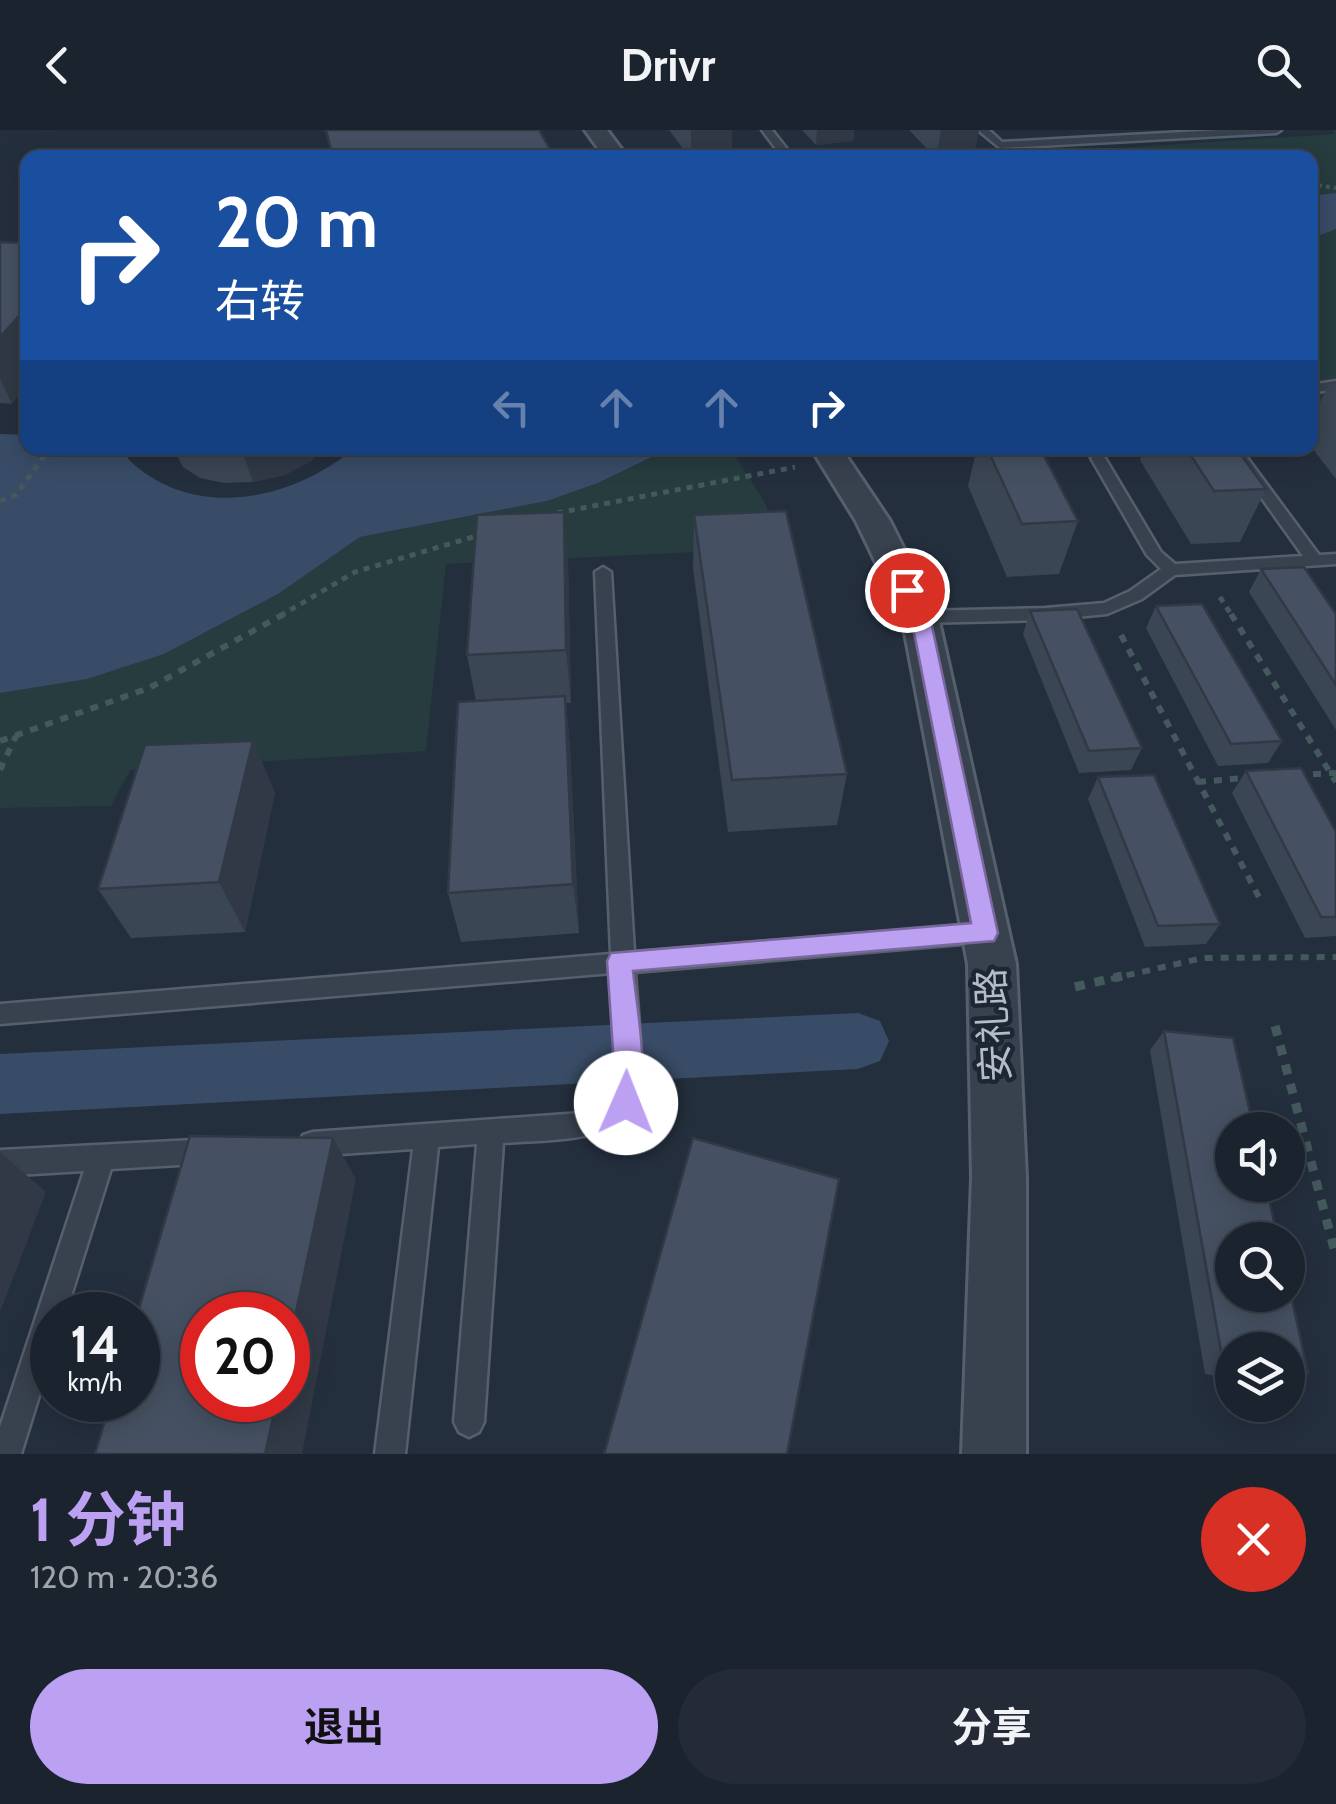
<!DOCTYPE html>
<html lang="zh">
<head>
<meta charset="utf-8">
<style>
	body { margin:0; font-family:Cabin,"Noto Sans SC",sans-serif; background:#242b36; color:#f1f3f6; height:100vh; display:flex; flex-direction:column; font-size:38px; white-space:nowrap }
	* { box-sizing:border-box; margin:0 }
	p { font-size:32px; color:#a0a4aa }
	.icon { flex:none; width:55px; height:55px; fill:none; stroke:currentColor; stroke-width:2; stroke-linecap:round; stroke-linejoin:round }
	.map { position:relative; height:1324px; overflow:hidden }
	.details { display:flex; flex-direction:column; background:#1b232e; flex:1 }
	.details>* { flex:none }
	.banner { position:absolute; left:20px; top:20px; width:1298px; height:305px; border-radius:20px; box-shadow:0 5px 25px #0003,0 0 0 2px #39404a; background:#1a4fa0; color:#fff; overflow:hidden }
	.tools { position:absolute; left:1215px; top:982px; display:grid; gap:20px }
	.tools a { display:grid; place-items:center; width:90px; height:90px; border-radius:50%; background:#1b232e; box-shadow:0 5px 25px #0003,0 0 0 2px #39404a; font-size:50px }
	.speed { position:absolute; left:30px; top:1162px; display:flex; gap:20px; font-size:50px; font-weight:700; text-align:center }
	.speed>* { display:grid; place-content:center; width:130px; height:130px; border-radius:50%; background:#1b232e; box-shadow:0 5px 25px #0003,0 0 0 2px #39404a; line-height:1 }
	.speed small { font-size:25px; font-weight:400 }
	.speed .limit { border:15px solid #d22; background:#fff; color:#111 }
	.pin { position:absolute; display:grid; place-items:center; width:85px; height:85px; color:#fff; margin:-42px; border:5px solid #fff; border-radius:50%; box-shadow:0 2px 10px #0007 }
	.me { position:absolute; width:110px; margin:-55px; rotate:1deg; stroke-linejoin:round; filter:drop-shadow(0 0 8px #0008) }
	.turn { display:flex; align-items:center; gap:35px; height:210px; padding:0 30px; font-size:45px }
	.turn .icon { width:130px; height:130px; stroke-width:2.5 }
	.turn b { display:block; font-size:70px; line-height:85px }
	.lanes { display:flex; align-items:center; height:95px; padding:0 30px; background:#0003; justify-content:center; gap:50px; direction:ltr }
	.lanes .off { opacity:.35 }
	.round { display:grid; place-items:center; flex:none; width:105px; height:105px; border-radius:52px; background:#242b36 }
	.head { display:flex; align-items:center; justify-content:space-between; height:170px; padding:0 30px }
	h1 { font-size:60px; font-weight:700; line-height:75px; color:#bca0f2 }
	.primary-button { display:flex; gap:20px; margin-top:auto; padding:20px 30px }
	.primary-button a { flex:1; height:115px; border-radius:60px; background:#bca0f2; color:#111; font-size:40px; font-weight:700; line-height:115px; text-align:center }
	.primary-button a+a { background:#242b36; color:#f1f3f6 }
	header { display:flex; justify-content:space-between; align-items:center; height:130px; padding:0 30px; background:#1b232e; font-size:45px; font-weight:700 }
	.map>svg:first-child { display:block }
</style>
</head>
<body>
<header><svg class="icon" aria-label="back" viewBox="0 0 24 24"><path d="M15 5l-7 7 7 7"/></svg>Drivr<svg class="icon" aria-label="search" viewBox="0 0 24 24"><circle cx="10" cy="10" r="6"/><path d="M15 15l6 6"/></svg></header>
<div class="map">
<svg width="1336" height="1324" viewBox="0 0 1336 1324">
	<rect width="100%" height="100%" fill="#242f3e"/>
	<g fill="#263c3f">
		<path d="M1332,0H1336V274L1310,277V28H966L1335,4Z"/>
		<path d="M670,318H730L764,371L782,418L446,434L426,621L130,640L111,676L0,678V563L86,549L164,524L278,464L360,407L547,371L598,353Z"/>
	</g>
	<g fill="#394c67">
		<path d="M1336,63V99L1310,109V66Z"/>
		<path d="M0,304L27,305L28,318H128V329C193,392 291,371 355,318H670L598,353L547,371L360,407L278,464L164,524L87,549L0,563Z"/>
	</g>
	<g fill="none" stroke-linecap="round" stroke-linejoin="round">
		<path fill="#394c67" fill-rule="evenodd" d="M858,883L880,891L889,911L880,931L858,939L0,984V924Z"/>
		<defs>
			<g id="service">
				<path d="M762,0H772L794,28H783Z"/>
				<path d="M978,0H989L1002,12L1220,0H1281L1276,3L1000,18Z"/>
				<path d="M1336,251V259L1310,263V255Z"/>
				<path d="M1226,318H1240L1319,425L1336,424V434L1175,445L1142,469L1107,484L1045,490L920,493L911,487L920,481L1045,478L1104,473L1130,461L1161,439L1147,425L1091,328L1098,324L1105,328L1161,422L1175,434L1303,426Z"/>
				<path d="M603,437L611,442L634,822L985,794L993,796L996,803L993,810L985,812L635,842C636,867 648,962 635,980C612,1013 539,1010 503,1013L484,1292L479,1302L469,1307L459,1302L454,1292L477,1014L438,1017L405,1324H375L413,1019L312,1026L303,1023L299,1014L303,1005L312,1002L581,983L603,976L615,967L617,951L612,843L0,894V874L611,824L595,442Z"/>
				<path d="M213,1009L222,1012L226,1021L222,1030L213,1033L111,1039L65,1185H52V1224L21,1324H0V1297L84,1041L0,1046V1020Z"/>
			</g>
			<g id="minor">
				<path d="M585,0H607L628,28H605Z"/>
				<path d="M811,318H841L890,391L938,487L1016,834L1026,1048V1324H962L972,1048L968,834L902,487L856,391Z"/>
			</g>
		</defs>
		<use href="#service" stroke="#565f6c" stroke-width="5"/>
		<use href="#minor" stroke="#565f6c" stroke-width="6"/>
		<path stroke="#44595c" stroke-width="4" stroke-dasharray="4 4" stroke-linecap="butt" d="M1310,54L1336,58"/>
		<g stroke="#44595c" stroke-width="5" stroke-dasharray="6 6" stroke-linecap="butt">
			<path d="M0,371L16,365L50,318"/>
			<path d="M557,383L795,337"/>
			<path d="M1220,467L1232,486"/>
			<path d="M280,486L355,442L483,404"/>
		</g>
		<g stroke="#44595c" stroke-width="6" stroke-dasharray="8 8" stroke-linecap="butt">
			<path d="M1231,484L1336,652"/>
			<path d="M1121,505L1262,773"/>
			<path d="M0,611L149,558L284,484"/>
			<path d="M0,640L16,606"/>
			<path d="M1297,645L1336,643"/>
			<path d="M1198,652L1245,648"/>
			<path d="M1111,849L1203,828L1336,827"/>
		</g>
		<g stroke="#44595c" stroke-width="9" stroke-dasharray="10 10" stroke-linecap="butt">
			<path d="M1075,857L1122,846"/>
			<path d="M1275,896L1336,1126"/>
		</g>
		<use href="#service" fill="#38414e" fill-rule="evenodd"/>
		<use href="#minor" fill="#38414e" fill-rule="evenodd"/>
	</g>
	<g fill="#3b4654">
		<path d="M669,0H732V24L690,28Z"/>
		<path d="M802,0H854L853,11L816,15Z"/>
		<path d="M909,0H979L974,24L936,28Z"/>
		<path d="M0,112L12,274L0,273Z"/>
		<path d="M1329,254H1336V349L1310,315V293Z"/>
		<path d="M173,318H324L311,331L285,345L253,352L224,353L200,348L183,337Z"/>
		<path d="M977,318H1040L1078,391L1059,444L1007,447L968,356Z"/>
		<path d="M1145,318H1236L1266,359L1240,412L1191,414L1140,330Z"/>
		<path d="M564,382L568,435L571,573H566L570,618L579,803L461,812L448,763L476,571L467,525Z"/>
		<path d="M694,385L847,644L837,695L728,702L693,438Z"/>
		<path d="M1261,439L1336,484V600L1249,462Z"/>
		<path d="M1156,476L1282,611L1268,633L1218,636L1146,498Z"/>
		<path d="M1030,481L1142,618L1131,640L1079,643L1023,504Z"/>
		<path d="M253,611L275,663L245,802L131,808L98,759Z"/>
		<path d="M1246,641L1336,702V806L1305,808L1232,663Z"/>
		<path d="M1098,647L1220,794L1206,814L1145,817L1088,669Z"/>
		<path d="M1164,901L1308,1243L1288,1255V1220H1232V1248L1205,1244L1150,920Z"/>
	</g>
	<g fill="#303945">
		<path d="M691,0H732V24L691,28Z"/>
		<path d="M817,0H854L853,11L816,15Z"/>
		<path d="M941,0H979L974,24L936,28Z"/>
		<path d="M28,176V255L12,274L0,249V207Z"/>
		<path d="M241,318H324L311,331L285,345L253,352Z"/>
		<path d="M564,382L568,435L571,573L566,520Z"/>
		<path d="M565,566L570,618L579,803L573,754Z"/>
		<path d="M253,611L275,663L245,802L219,752Z"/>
		<path d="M333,1008L356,1049L302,1324H265L277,1270H288V1220Z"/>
		<path d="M0,1022L46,1062L0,1182Z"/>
	</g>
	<g fill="#455162" stroke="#303945" stroke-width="2.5">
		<path d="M326,0H539L555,28H333Z"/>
		<path d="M0,112L28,113V176L0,207Z"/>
		<path d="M987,318H1040L1078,391L1022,394Z"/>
		<path d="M1186,318H1236L1266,359L1214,361Z"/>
		<path d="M786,381L847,644L732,650L694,385Z"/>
		<path d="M564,382L566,520L467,525L477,385Z"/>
		<path d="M1304,437L1336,484V555L1261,439Z"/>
		<path d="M1202,474L1282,611L1231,614L1156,476Z"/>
		<path d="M1077,479L1142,618L1089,621L1030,481Z"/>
		<path d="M565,566L573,754L448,763L458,572Z"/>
		<path d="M253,611L219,752L98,759L145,615Z"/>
		<path d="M1301,638L1336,702V787H1321L1246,641Z"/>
		<path d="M1154,645L1220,794L1158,796L1098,647Z"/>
		<path d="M1164,901L1233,908L1254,1000H1232V1055H1266L1278,1110H1232V1165H1288V1151L1308,1243L1288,1240V1220H1232V1233L1223,1232Z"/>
		<path d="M190,1006L333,1008L288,1220V1185H202V1270H277L265,1324H95L111,1270H138L137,1185Z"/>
		<path d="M693,1008L839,1049L787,1324H604Z"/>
	</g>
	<path fill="#bca0f2" stroke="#7a689d" stroke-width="2.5" d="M907,454L914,456L930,487L998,803L994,811L633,841C637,881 651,947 635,982L626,986L616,982L611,973L615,950L607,831L611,823L971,793L911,487L897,460Z"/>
	<g text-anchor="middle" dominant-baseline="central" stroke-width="9" stroke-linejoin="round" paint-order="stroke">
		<g font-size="38" fill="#b4bcc9" stroke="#1d2633">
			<text transform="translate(993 895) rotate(-93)">安礼路</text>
		</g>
	</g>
</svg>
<div class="tools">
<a><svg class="icon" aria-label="sound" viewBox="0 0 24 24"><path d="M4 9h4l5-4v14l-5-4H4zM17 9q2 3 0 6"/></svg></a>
<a><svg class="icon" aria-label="search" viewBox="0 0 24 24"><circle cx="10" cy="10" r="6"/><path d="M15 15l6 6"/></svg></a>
<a><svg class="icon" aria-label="layers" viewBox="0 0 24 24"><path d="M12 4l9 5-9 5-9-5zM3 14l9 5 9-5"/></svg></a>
</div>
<div class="speed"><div>14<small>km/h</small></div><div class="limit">20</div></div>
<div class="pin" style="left:907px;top:460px;background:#d93025"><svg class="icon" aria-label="arrive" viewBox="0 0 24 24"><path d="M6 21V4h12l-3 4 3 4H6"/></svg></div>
<svg class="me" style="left:626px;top:973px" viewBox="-20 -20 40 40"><circle r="19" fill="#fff"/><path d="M0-13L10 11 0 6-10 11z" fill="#bca0f2"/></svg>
<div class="banner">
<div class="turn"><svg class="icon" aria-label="right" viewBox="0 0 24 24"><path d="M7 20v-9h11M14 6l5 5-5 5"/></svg><div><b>20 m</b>右转</div></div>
<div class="lanes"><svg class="icon off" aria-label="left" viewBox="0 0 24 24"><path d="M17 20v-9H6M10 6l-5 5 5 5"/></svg><svg class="icon off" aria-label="ahead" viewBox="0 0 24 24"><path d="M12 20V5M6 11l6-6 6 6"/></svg><svg class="icon off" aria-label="ahead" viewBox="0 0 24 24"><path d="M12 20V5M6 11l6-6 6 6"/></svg><svg class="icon" aria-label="right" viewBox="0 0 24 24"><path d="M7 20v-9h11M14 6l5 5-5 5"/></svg></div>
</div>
</div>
<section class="details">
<div class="head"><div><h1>1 分钟</h1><p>120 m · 20:36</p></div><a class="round" style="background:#d93025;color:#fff"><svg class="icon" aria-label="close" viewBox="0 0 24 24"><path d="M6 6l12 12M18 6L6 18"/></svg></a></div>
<div class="primary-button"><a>退出</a><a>分享</a></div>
</section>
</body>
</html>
